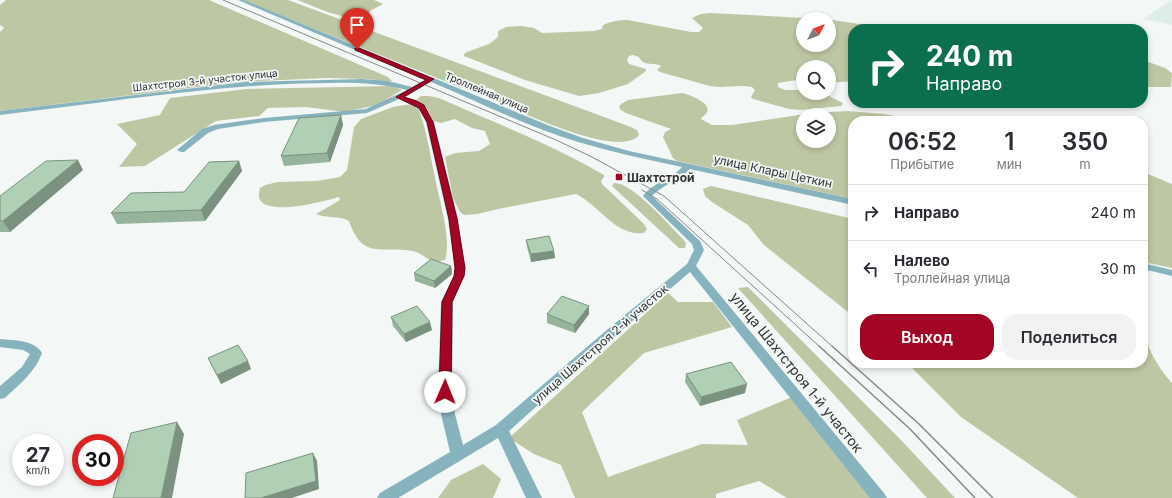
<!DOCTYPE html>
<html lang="ru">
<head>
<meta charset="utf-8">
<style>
	body { margin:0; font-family:Inter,sans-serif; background:#f2f2f3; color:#2b2b33; height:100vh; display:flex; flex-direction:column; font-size:15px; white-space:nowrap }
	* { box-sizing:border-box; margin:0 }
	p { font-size:13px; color:#7c7c81 }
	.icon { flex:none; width:22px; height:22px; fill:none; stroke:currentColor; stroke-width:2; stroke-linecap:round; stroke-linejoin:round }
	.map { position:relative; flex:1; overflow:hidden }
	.drawer { position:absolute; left:848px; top:116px; width:300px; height:252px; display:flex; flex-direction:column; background:#fff; border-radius:16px; box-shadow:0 2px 6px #0003 }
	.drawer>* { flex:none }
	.top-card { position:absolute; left:848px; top:24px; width:300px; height:84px; border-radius:16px; box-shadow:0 2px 6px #0003; background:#0b6e4f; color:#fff; overflow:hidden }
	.needle { width:26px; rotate:48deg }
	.buttons { position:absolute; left:796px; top:12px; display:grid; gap:8px }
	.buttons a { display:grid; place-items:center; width:40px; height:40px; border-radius:50%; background:#fff; box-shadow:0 2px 6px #0003; font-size:20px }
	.speed { position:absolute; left:12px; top:434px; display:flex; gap:8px; font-size:20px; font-weight:700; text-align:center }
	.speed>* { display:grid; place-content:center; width:52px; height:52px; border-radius:50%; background:#fff; box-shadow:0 2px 6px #0003; line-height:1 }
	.speed small { font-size:10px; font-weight:400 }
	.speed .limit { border:6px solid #d22; background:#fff; color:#111 }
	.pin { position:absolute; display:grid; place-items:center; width:34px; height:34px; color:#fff; margin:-41px -17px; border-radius:50% 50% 50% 0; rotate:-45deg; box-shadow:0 0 4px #0007 }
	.pin .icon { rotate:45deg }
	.me { position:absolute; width:44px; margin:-22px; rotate:1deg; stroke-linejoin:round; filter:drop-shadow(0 0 3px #0008) }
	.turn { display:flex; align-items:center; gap:14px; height:84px; padding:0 12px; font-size:18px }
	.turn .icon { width:52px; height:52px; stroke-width:2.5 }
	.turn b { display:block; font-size:28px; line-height:34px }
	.eta { display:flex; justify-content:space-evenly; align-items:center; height:68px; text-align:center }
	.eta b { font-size:24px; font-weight:600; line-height:28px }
	.cta { display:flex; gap:8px; margin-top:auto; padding:8px 12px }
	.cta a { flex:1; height:46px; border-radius:16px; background:#a30624; color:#fff; font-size:16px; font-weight:600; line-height:46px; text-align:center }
	.cta a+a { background:#f2f2f3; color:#2b2b33 }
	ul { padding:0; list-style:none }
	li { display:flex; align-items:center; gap:12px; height:56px; padding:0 12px; border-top:1px solid #e1e1e2 }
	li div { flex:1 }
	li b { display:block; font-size:15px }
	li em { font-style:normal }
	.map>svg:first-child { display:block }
</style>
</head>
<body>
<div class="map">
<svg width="1172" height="498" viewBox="0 0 1172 498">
	<rect width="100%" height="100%" fill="#f3f7f6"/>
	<path fill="#e0eeeb" d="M1172,0V25L1143,19Z"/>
	<g fill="#bec7a3" fill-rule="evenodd">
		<path d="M6,0H209L388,77L392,81L388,82L369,79L328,78L239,82L0,111V32L4,28L2,26L0,25V5Z"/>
		<path d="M243,0H288L631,127L637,130L639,135C619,159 526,114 502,104L494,98L497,93C489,83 474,90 462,88Z"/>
		<path d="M297,0H374L383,4L370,11L369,15C348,24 317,7 297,0Z"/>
		<path d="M709,13L825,19L873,26L924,29H853V81L829,83V67H803V80H797L778,83V87L785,90H803V93L825,94L843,103L841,106L801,110L789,109L753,99L751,97L755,90L752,87L743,86L720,87L710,86L660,72L657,70L661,66C655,62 643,67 639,57L633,55L629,56L627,60L629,64L646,69V71L628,84L599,93L579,96L525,80L464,56V54L467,52L489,44L498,37V31L506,27L521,26L534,28L542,33L594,31L602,29L603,25C612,21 619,20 628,20L691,32H699L703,28L692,18L701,14ZM803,19H829V45H803Z"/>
		<path d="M1143,60L1165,68L1172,73L1171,87H1143Z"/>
		<path d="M393,86L402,90L377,105L345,112L306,107L268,108L259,116L216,121L145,166L119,167L137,144L117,124L160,115L170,98L247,89Z"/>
		<path d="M682,93C688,94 712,103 707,112C706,115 702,116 701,119L712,125H732L812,113L848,111L884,114L920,121H853V199L677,161L673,158L663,137L665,132L671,129L626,113L621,110L619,107L621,104L628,100ZM803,115H829V141H803Z"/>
		<path d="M421,96H429L439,98C494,123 552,144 604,175V177L601,181L602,184L644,224L647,229L644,233C616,237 599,205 576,194L503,208L477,214L464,215L460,212L453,198L445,157L455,153L479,151L490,144L485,131L472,128L455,119L441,123L433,121L427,108L417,99Z"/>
		<path d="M411,104L418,108C427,130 430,155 435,178C439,199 452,240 445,260C428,265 426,254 413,251C381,245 363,261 349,221C339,215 327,219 316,214L340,200L339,197C325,201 270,216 260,200C258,197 259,192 260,188L265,185L278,182L317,181L340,177L347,170L354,127L361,119L393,107Z"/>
		<path d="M1143,172L1172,184V268L1143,262Z"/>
		<path d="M614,183C632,182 669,225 682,238L686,243L685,248H679L612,186Z"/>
		<path d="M711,186L853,219V316L764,245L748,225L712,202L705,196L703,189Z"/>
		<path d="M748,287L902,441L955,498H927L738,288Z"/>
		<path d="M668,293L678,302H713L732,327L644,353L582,412L608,477L702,444L748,445L737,420L792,397L876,498H787L759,481L716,494V498H575L561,465L534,454L509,438Z"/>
		<path d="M1143,333C1150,352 1158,368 1172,383V498H1078L961,417L907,363H1143Z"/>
		<path d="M483,464L501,479L493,498H438L451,480Z"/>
	</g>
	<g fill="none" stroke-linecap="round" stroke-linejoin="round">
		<g fill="#87b3be" fill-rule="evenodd">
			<path d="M238,0H244L550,126L583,138L629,151L853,199V205L690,169C680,181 663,184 652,196L700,241L704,250L696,266L884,493L887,498H870L690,272L616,335L509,431L542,498H526L498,438L398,498H377L380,493L450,452L441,414L438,392L441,302L454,276L455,268L448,219L426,122L418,108L399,99L367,113L264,122L218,129L208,133L184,152H181L177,150L202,129L214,125L264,118L366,109L407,90C369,80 329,83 289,84C193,88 96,104 0,115V111L245,82L363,79L388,81L412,87L425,80ZM431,82C479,102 528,127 578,142C613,152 648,160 682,167C671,180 653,182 643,196L692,244L694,250L687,264L608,329L496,425L463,445L455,414L452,392L453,302L464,276L465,268L458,219L434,122L423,106L404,97Z"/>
			<path d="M1143,263L1172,270V276L1143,269Z"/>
			<path d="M0,339C14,341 34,339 42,353C35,373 19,384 5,398L0,399V386L22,367L30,354L23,350L0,347Z"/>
		</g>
		<g stroke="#878989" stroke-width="1">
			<path d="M223,0L556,140L590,156L664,196L833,347"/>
			<path d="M642,190L657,199L820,347"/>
		</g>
		<g stroke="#878989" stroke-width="1.5">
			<path d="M819,346L910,429L975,498"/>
			<path d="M832,346L919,424L993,498"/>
		</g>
	</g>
	<g fill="#96b39c">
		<path d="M341,115L343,125L330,162L284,166L281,156Z"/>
		<path d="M239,161L242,171L205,221L117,224L111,213L184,192Z"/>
		<path d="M83,170L10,232H0V196Z"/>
		<path d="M526,240L554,251L555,258L531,262L527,247Z"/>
		<path d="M451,266L452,274L435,288L415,281L414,273Z"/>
		<path d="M547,314H589L575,333L547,323Z"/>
		<path d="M391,317L432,330L406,342L393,326Z"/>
		<path d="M208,358L251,369L221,384Z"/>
		<path d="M686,374L745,393L700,406L685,382Z"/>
	</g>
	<g fill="#7a927f">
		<path d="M341,115L343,125L330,162L327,153Z"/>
		<path d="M78,160L83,170L10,232L3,221Z"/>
		<path d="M239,161L242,171L205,221L201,210Z"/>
		<path d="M554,251L555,258L531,262V254Z"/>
		<path d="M451,266L452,274L435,288L434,281Z"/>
		<path d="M589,306V314L575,333L574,325Z"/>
		<path d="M430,322L432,330L406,342L404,334Z"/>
		<path d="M248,361L251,369L221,384L217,375Z"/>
		<path d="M747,384L745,393L700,406L701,397Z"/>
		<path d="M177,422L184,434L172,498H161Z"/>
		<path d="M313,453L317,461L319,489L292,498H261Z"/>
	</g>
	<g fill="#afd0b5" stroke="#7a927f">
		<path d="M341,115L327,153L281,156L299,118Z"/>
		<path d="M78,160L3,221H0V196L46,161Z"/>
		<path d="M239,161L201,210L111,213L131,193L184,192L209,162Z"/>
		<path d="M549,236L554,251L531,254L526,240Z"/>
		<path d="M431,259L451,266L434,281L414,273Z"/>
		<path d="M562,296L589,306L574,325L547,314Z"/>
		<path d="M417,306L430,322L404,334L391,317Z"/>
		<path d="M238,345L248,361L217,375L208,358Z"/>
		<path d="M731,362L747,384L701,397L686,374Z"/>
		<path d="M177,422L161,498H113L131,433Z"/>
		<path d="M313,453L316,481L261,498H245L246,473Z"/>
	</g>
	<path fill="#a30624" stroke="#6a0417" d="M355,48H359L434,79L404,97L417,101L424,105L433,122L457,219L465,268L464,276L452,302L451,392L450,395L445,397L441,395L439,392L442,302L454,276L455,268L449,219L427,122L419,108L396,97L426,80L355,50Z"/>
	<rect fill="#a30624" stroke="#f3f7f6" stroke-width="1.5" x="615" y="173" width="8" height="8" rx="2"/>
	<g text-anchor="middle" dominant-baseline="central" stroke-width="3.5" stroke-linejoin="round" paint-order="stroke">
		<g font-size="10" fill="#323333" stroke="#f3f7f6">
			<text transform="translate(205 80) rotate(-6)">Шахтстроя 3-й участок улица</text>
			<text transform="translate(487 92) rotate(23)">Троллейная улица</text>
		</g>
		<g font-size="12" fill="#323333" stroke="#f3f7f6">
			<text transform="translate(773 171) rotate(12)">улица Клары Цеткин</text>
			<text transform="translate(600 344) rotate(-41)">улица Шахтстроя 2-й участок</text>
		</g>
		<g font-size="12" font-weight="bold" fill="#323333" stroke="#f3f7f6" text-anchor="start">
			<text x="627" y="177">Шахтстрой</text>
		</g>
		<g font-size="14" fill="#323333" stroke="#f3f7f6">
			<text transform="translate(797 372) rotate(51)">улица Шахтстроя 1-й участок</text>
		</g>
	</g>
</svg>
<div class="buttons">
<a><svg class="needle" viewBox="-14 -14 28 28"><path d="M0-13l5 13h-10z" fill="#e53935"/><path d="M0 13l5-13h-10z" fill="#7c7c81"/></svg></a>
<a><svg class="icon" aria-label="search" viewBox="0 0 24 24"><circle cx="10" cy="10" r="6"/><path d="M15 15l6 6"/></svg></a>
<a><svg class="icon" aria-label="layers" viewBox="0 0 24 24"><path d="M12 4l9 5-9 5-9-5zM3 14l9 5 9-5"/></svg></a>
</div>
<div class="speed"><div>27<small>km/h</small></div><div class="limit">30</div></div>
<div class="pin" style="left:357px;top:49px;background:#d93025"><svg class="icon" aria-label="arrive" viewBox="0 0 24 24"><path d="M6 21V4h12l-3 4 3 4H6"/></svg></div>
<svg class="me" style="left:445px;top:392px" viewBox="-20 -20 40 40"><circle r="19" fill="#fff"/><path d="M0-13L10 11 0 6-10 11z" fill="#a30624"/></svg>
<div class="top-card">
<div class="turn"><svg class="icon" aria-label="right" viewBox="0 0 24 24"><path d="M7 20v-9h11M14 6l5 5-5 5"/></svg><div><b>240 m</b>Направо</div></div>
</div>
<section class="drawer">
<div class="eta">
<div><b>06:52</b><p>Прибытие</p></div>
<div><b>1</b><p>мин</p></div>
<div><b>350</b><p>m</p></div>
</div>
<ul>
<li><svg class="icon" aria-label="right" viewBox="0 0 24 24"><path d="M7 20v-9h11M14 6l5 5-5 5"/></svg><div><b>Направо</b></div><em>240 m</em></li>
<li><svg class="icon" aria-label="left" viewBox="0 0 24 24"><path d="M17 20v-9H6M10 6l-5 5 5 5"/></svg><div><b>Налево</b><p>Троллейная улица</p></div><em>30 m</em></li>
</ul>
<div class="cta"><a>Выход</a><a>Поделиться</a></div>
</section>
</div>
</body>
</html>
